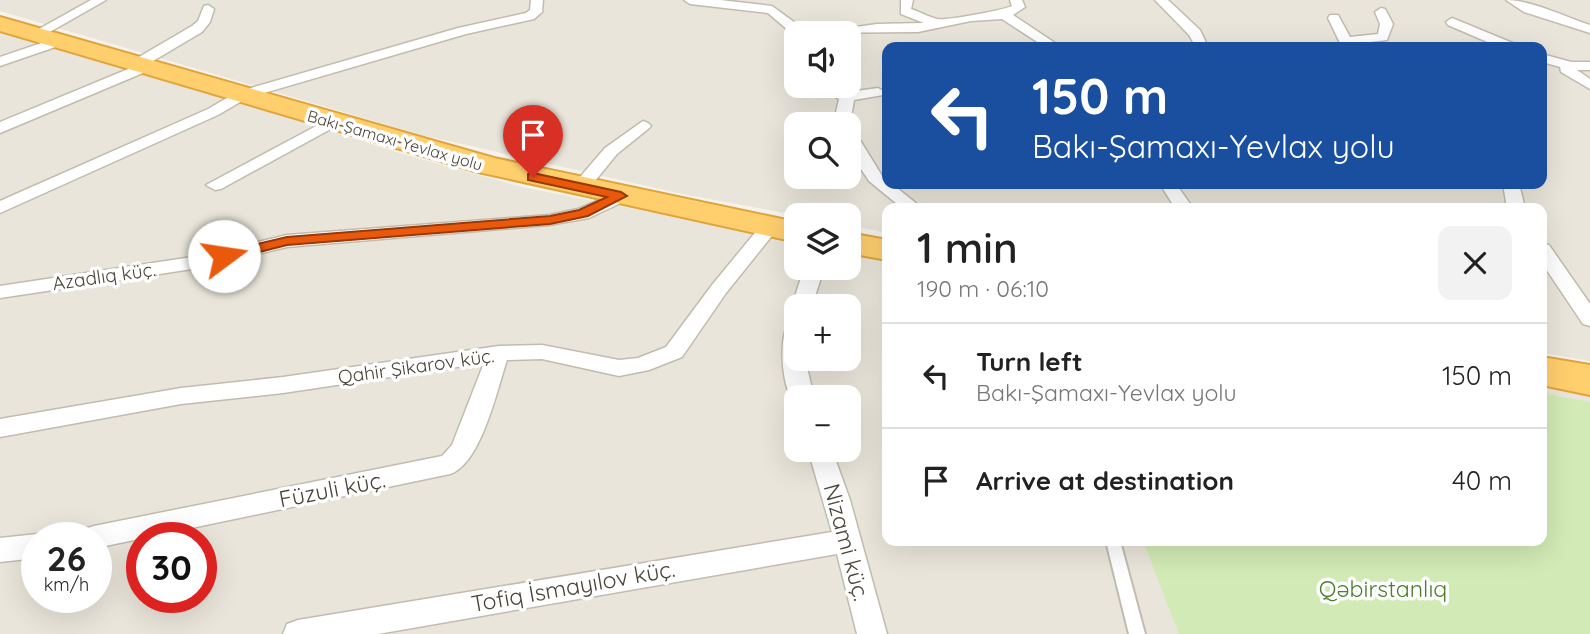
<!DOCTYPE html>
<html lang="en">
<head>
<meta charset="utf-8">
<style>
	body { margin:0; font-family:Quicksand,sans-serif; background:#f2f2f2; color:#222; height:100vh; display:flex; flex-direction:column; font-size:26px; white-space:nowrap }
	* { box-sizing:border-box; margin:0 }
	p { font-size:23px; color:#767676 }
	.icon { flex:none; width:38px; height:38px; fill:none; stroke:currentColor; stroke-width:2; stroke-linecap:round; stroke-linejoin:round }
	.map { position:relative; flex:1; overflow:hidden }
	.drawer { position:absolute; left:882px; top:203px; width:665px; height:343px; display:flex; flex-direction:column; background:#fff; border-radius:14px; box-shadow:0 7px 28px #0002 }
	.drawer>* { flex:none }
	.top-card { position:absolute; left:882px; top:42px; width:665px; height:147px; border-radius:14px; box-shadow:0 7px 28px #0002; background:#1a4fa0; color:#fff; overflow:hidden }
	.fabs { position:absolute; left:784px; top:21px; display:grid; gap:14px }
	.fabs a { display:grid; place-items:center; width:77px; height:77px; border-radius:14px; background:#fff; box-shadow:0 7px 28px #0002; font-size:35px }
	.speed { position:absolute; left:21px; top:522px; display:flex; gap:14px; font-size:35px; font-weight:700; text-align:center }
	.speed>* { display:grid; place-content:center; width:91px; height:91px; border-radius:50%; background:#fff; box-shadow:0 7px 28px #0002; line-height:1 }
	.speed small { font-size:18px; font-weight:400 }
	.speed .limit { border:10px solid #d22; background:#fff; color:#111 }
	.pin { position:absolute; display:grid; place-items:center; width:60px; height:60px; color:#fff; margin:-72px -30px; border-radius:50% 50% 50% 0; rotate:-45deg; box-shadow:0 0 7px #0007 }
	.pin .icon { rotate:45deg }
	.me { position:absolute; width:77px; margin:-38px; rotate:76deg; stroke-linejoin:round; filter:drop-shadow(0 0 5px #0008) }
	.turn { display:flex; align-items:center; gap:24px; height:147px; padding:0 35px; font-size:32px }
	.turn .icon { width:91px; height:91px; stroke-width:2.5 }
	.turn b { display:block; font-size:49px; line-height:60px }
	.round { display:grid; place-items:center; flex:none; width:74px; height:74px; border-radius:14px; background:#f2f2f2 }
	.head { display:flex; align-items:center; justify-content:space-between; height:119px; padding:0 35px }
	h1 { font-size:42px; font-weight:600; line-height:52px }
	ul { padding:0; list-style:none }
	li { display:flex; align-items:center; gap:21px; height:105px; padding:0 35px; border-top:2px solid #e0e0e0 }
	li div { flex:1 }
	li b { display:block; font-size:26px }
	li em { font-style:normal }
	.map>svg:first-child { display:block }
</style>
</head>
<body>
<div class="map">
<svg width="1590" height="634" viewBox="0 0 1590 634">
	<rect width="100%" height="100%" fill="#f6f3ec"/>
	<g fill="#eae5da" fill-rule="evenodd">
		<path d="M0,0H1590V361L1542,353V208H887V233L849,225V215H796L682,194L422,135L0,11ZM796,33H849V86H796ZM887,47H1542V184H887ZM796,124H849V177H796Z"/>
		<path d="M0,32L245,104L403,154L522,187L796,241V268H849V251L887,258V541H1542V384L1590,393V634H0ZM796,306H849V359H796ZM796,397H849V450H796ZM37,537H96V597H37ZM142,537H201V597H142Z"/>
	</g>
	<path fill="#d2eab5" d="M1542,393L1590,402V634H1179L1143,541H1542Z"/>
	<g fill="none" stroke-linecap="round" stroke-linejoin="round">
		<defs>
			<path id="lane" d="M1106,541H1120L1145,634H1129Z"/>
			<g id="street">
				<path d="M91,0H106L41,37H31L30,34Z"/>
				<path d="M531,0H543L542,12L534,19L466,34L247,98L218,115L0,213V201L208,109L237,92L458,28L526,13L530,10Z"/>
				<path d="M684,0H720L772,6L798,25L820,32L877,24L924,23L901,14V0H913L911,9C920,12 929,17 937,19C946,21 1004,10 1012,6L1010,0H1022L1025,7L1013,15L1061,47H1045L1002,19L971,21L918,32L800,33L789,31L768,13L690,4Z"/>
				<path d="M1155,0H1168L1200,30L1208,47H1196L1189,35Z"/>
				<path d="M1506,0C1531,0 1565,17 1590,25V33L1524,12Z"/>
				<path d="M208,5L214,9L210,22L202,32L148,64L152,67L150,70L0,133V122L133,67L130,64L132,61L192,26L198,21L204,6Z"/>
				<path d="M1381,8L1385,9L1393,24L1387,40L1353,44L1354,47H1342L1328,18L1330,15H1338L1350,37L1378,34L1380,24L1375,12Z"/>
				<path d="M1452,18L1515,44L1517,47H1499L1448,25L1446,22Z"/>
				<path d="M59,37L66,41L64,44L0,66V57Z"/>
				<path d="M1542,54L1571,62H1590V70H1577L1590,79V89L1561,72L1560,67L1542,62Z"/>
				<path d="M814,86H833L849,92L878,88L885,92L883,95L854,100L851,117L853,124L849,128V124H837L835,117L839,99Z"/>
				<path d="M333,117L338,119L341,122L338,125L221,189L215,190L206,185Z"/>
				<path d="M643,121L648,123L651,126L648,129L617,154L586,192H574L571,188L574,184L605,148Z"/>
				<path d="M849,130L855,132L887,184H892L922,208H902L869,181L849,151Z"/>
				<path d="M1160,184H1176L1193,208H1175Z"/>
				<path d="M1503,184H1519L1525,208H1507Z"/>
				<path d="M621,191L630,196L627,200L589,218L549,225L287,247L199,268L0,298V286L199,256L287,235L549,215L578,209Z"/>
				<path d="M770,221L779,227L726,293L682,357L649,370L619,376L542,359L507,360C497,390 481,464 450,474L96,548V537H80L84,529L94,526L442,456L452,445L484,363L283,393L181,404L0,437V419L181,388L283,377L499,346L542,345L619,360L638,358L666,347L712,285L763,223Z"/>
				<path d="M1542,243L1549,245L1590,304V326L1583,324L1542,263Z"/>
				<path d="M804,268H824L812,306H796V311L792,306Z"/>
				<path d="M796,323V359H805L814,397H796V404C782,391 778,341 788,325Z"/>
				<path d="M808,450H832L850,500L887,634H857L837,554L378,634H283L287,624L298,620L832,532Z"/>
				<path d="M37,534L45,537H37V558L0,562V538Z"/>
			</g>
			<g id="highway">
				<path d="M0,17L494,158L796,222V242L478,172L0,31Z"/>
				<path d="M849,233L887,240V260L849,253Z"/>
				<path d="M1542,357L1590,365V395L1542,385Z"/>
			</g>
		</defs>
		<use href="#lane" stroke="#c2bbae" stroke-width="4"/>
		<use href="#street" stroke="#c2bbae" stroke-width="3"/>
		<use href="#highway" stroke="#e0a43c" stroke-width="4"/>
		<use href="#lane" fill="#fff" fill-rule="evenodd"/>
		<use href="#street" fill="#fff" fill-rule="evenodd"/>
		<use href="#highway" fill="#ffcf6e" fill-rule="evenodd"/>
	</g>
	<path fill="#ea580c" stroke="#983908" stroke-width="2" d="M533,173L621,192L627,196L588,216L550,224L287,245L224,261L217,256L219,253L287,237L550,216L579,210L607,197L528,180V174Z"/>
	<g text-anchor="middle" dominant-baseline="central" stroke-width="7" stroke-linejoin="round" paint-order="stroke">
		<g font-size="16" fill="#4b4439" stroke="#fff">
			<text transform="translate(395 140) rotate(16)">Bakı-Şamaxı-Yevlax yolu</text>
		</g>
		<g font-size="19" fill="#4b4439" stroke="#fff">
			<text transform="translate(104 276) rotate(-8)">Azadlıq küç.</text>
			<text transform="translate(416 366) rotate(-8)">Qahir Şikarov küç.</text>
		</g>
		<g font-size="23" fill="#4b4439" stroke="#fff">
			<text transform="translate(332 489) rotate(-11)">Füzuli küç.</text>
			<text transform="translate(847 542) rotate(75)">Nizami küç.</text>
			<text transform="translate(573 586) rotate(-10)">Tofiq İsmayılov küç.</text>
		</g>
		<g font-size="23" fill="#4a7f2a" stroke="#fff">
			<text x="1383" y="588">Qəbirstanlıq</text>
		</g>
	</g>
</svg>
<div class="fabs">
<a><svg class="icon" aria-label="sound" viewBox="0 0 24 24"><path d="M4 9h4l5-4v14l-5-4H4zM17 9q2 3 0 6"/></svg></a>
<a><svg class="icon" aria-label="search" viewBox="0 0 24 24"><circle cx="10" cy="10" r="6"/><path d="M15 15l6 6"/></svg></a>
<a><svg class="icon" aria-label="layers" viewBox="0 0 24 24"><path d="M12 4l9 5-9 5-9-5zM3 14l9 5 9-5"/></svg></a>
<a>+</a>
<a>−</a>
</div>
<div class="speed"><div>26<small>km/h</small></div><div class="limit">30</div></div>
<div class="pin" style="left:533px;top:177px;background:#d93025"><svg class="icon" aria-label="arrive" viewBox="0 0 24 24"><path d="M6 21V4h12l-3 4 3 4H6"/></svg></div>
<svg class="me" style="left:224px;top:256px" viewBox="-20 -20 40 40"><circle r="19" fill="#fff"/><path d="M0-13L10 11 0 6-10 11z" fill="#ea580c"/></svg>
<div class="top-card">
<div class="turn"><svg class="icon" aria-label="left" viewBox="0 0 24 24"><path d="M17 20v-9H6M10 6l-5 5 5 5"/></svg><div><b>150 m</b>Bakı-Şamaxı-Yevlax yolu</div></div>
</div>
<section class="drawer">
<div class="head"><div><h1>1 min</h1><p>190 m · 06:10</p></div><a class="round"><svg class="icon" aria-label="close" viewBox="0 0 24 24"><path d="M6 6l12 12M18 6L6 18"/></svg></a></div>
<ul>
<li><svg class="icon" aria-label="left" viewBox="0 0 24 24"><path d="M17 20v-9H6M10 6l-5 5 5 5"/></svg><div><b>Turn left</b><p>Bakı-Şamaxı-Yevlax yolu</p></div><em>150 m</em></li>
<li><svg class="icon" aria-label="arrive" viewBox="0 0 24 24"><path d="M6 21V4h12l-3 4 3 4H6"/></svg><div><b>Arrive at destination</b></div><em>40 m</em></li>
</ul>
</section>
</div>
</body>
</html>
